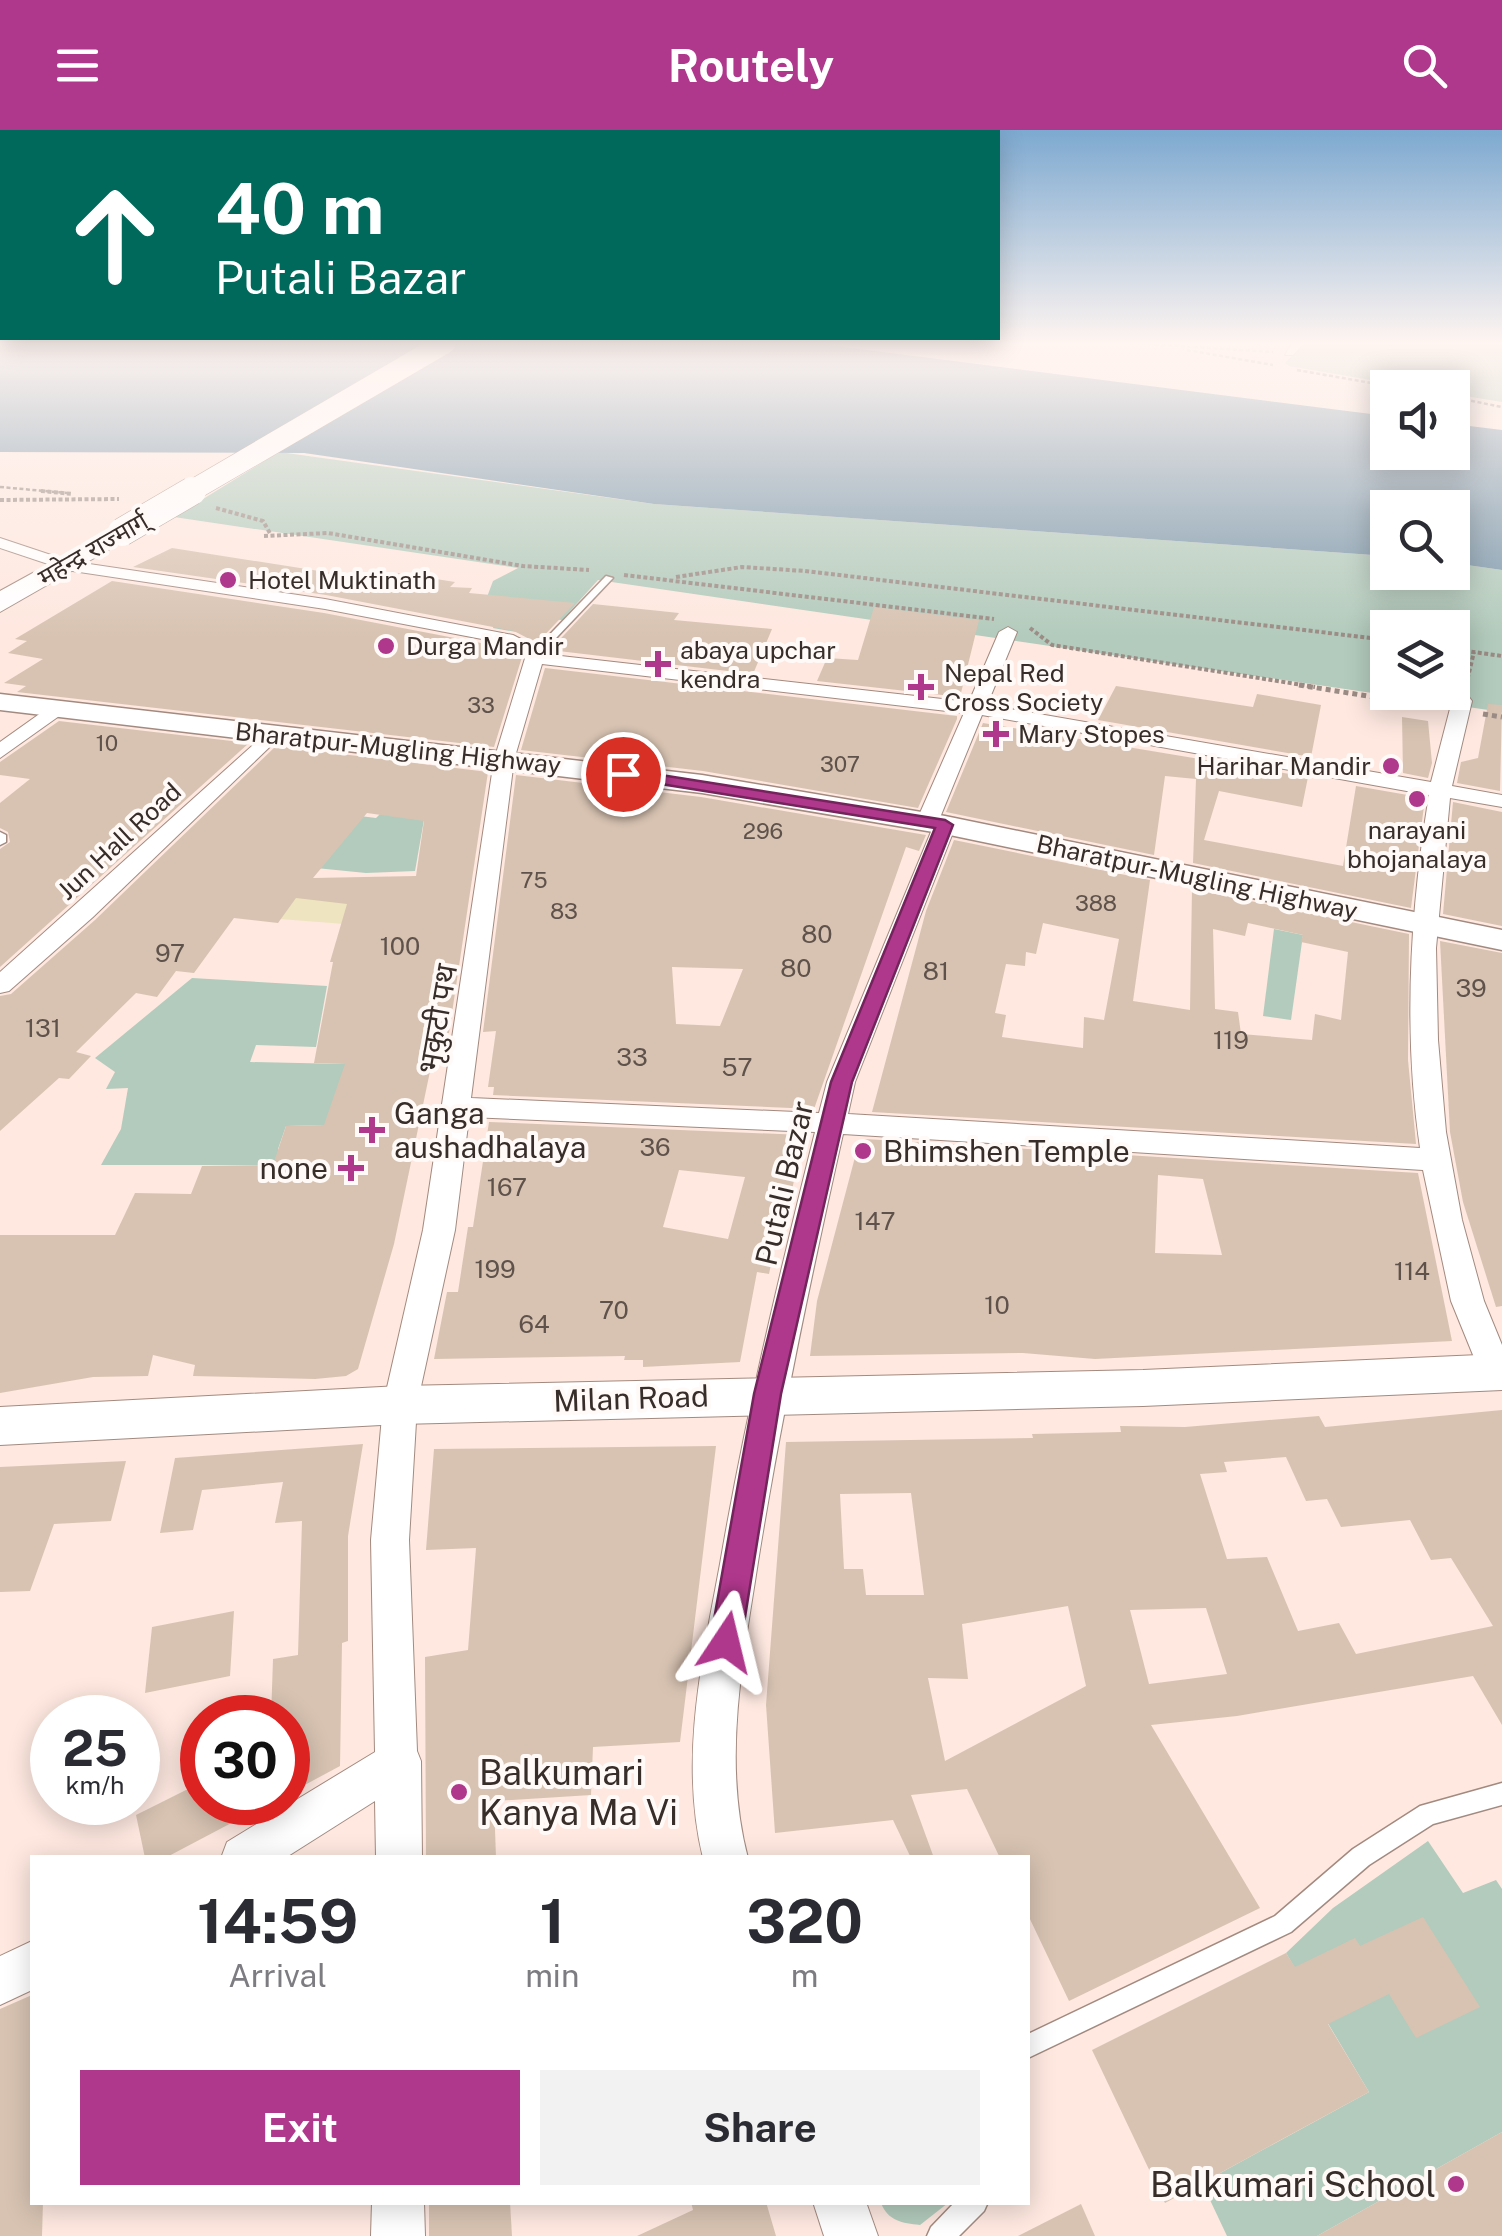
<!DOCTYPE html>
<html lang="en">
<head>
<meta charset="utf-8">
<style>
	body { margin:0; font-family:"Public Sans","Noto Sans Devanagari",sans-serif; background:#f2f2f3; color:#2b2b33; height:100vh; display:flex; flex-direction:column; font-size:38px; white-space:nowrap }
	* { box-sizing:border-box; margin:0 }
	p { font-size:32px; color:#7c7c81 }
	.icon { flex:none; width:55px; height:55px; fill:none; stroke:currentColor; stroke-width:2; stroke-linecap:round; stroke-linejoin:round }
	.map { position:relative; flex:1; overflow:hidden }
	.sheet { position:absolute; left:30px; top:1725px; width:1000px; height:350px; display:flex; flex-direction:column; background:#fff; border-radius:0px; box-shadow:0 5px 25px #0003 }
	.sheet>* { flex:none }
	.guide { position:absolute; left:0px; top:0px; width:1000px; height:210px; box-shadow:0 5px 25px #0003; background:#00695c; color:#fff; overflow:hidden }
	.tools { position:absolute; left:1370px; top:240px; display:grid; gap:20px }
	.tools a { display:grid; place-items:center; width:100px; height:100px; border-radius:0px; background:#fff; box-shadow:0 5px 25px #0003; font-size:50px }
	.speed { position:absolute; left:30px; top:1565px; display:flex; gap:20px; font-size:50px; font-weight:700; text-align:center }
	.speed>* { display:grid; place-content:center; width:130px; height:130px; border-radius:50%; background:#fff; box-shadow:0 5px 25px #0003; line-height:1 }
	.speed small { font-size:25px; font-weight:400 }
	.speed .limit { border:15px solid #d22; background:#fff; color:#111 }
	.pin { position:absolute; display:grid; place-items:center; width:85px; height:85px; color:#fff; margin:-42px; border:5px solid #fff; border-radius:50%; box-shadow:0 2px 10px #0007 }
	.me { position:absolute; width:110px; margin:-55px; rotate:10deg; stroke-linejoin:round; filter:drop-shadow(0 0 8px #0008) }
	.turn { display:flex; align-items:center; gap:35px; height:210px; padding:0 50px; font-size:45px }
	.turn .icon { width:130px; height:130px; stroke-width:2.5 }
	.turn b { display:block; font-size:70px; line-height:85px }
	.eta { display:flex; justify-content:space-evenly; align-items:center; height:170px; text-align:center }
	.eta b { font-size:60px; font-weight:700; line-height:70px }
	.primary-button { display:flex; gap:20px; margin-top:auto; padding:20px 50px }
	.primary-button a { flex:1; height:115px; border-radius:0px; background:#af378c; color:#fff; font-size:40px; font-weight:700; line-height:115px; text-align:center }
	.primary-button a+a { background:#f2f2f3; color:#2b2b33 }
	header { display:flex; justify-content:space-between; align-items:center; height:130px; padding:0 50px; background:#af378c; color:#fff; font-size:45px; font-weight:700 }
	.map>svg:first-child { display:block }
</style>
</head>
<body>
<header><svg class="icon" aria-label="menu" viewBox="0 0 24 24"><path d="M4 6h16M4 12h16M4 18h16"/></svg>Routely<svg class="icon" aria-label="search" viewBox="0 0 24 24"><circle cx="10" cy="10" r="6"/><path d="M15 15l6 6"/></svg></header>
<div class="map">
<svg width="1502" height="2106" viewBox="0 0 1502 2106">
	<rect width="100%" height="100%" fill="#fee8e0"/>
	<g fill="#b2cbbc" fill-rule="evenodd">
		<path d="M1304,213H1502V272L1453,264L1452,258L1411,257L1289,236L1285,233Z"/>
		<path d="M279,322L654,374L1387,426L1388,442H1452L1453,433L1502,440V582L598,450L562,490L514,485L522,503L493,498L500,476L484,475L493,451L518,438L174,387ZM1388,498H1452V562H1388Z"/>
		<path d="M381,683L425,684L415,741L366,743L306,737L344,684L376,688Z"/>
		<path d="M1274,799L1303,805L1291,890L1263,886Z"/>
		<path d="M192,848L327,856L316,917L256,915L250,932L388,935L325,995L286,996L278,1019L286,1035H101L121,999L128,958L106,959L115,942L95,928Z"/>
		<path d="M1428,1711L1463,1763L1496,1750L1502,1759V2002L1317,2106H1227L1202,2053L1369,1962L1286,1823L1333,1778Z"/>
		<path d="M881,2073H948L920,2095C902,2093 888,2091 881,2073Z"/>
	</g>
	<path fill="#eee4bf" d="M282,766L366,772L345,794L280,789Z"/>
	<path fill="#7c99ac" d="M0,213H812L1387,286L1388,322H1452L1453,294L1502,300V440L1453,433L1452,378H1388L1387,426L654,374L304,323L0,322Z"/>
	<g fill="#d8c3b2" fill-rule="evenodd">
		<path d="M172,418L389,452L398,443L455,452L450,457L472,458L469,463L575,473L537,513L514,501L326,465L133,437Z"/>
		<path d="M112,451L324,483L507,518L522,527L494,617L17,562L26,556L4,553L43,529L8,523L27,511L15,509Z"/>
		<path d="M593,474L679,483L674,490L772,499L753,544L550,520Z"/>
		<path d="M874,477L979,490L960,567L817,551L827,528L858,530Z"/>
		<path d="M545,538L957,586V589L918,678L703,641L521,620Z"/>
		<path d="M1116,556L1253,577L1257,564L1321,575L1311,627L1098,590Z"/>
		<path d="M1488,574L1502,575L1500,661L1457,653L1461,632L1478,628Z"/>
		<path d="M1402,587L1428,591L1432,633L1428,648L1403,643Z"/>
		<path d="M59,591L249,613L0,837V719L10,712L8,702L0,698V673L30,649L0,645V632Z"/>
		<path d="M983,593L1308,647L1302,677L1219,661L1204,710L1343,736L1356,656L1425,668L1411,778L1193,733L1196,649L1165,646L1154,725L946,682Z"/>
		<path d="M276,616L488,642L449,903H438L394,1114L358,1239L346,1246L315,1249L193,1246L195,1235L153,1225L148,1246L93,1247L0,1263V1105H115L135,1063L191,1064L202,1036L273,1035L286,996L324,995L345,934L314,933L333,832H330L347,774L296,768L278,793L234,788L194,843L176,841L157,867L136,863L76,922L91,926L69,949L59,948L0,1001V866L11,864L95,790ZM367,683L424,691L416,746L313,748Z"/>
		<path d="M516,645L701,667L926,705L919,721L906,717L814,979L493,965L494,957H488L496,901L483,902ZM672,837L743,839L720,896L676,894Z"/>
		<path d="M1453,672L1502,682V796L1443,784Z"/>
		<path d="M954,710L1150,750L1133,871L1190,880L1192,759L1409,804L1408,930L1416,1014L872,982L926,781ZM1043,793L1119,809L1104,890L1084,887L1083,918L1002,907L1006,885L995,883L1006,834L1025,836L1026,822L1036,824ZM1248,793L1303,805L1301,812L1348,822L1341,890L1315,884L1312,910L1241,904L1238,882L1215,879L1213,799L1245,806Z"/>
		<path d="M1440,811L1502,823V1176L1496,1177L1463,1072L1450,1002Z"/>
		<path d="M489,992L803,1005L781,1116L775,1115L769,1144L757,1142L740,1232L643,1237V1230H624L625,1226L434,1229L447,1162H458L468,1097H473ZM679,1040L745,1047L728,1109L663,1097Z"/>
		<path d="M865,1009L1418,1043L1452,1211L1095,1229L1023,1223L810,1226L817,1171L859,1012ZM1158,1045L1203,1049L1222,1125L1155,1123Z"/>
		<path d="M1502,1280V1595L1473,1546L1237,1586L1151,1595L1260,1778L1069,1871L1028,1785V1728H1000L967,1659L911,1665L934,1728H911L893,1690L775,1703L766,1575L786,1312L1033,1308L1032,1304L1121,1302L1120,1296L1185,1297L1319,1286L1325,1297ZM1286,1327L1306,1371L1327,1369L1341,1397L1410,1390L1431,1430L1451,1428L1493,1496L1356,1524L1339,1493L1298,1501L1267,1427L1227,1429L1200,1344L1227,1342L1224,1332ZM911,1363L924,1465H866L863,1439H844L840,1364ZM1068,1476L1086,1556L945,1631L928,1548L968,1549L962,1494ZM1206,1478L1227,1544L1149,1554L1130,1480Z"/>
		<path d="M363,1314L348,1406V1511L342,1513L340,1636L288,1664V1588H271L273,1529L298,1525L302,1391L275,1393L283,1352L202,1360L193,1400L160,1403L175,1328Z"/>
		<path d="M716,1316L680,1612L593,1617L591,1665L494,1671L496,1728H426L425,1527L468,1520L476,1418L426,1420L434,1319Z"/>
		<path d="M126,1331L111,1391L54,1394L30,1461L0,1462V1337Z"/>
		<path d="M234,1481L230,1546L145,1563L152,1497Z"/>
		<path d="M202,1652V1672H271L165,1728H145L136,1685Z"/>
		<path d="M1423,1787L1480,1877L1416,1908L1389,1864L1328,1894L1369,1962L1165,2073L1092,1920L1286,1823L1295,1837L1355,1808L1360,1816Z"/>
		<path d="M32,1865V2072H43L42,2106H0V1879Z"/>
		<path d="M1502,2002V2106H1317Z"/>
		<path d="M429,2072H510L512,2106H429Z"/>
		<path d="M691,2072H766L776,2106H637L693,2080Z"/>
		<path d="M1081,2074L1095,2106H1018Z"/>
	</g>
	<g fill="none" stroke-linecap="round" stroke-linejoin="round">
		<defs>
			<g id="service">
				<path d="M606,446L613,448L538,527H532V523Z"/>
				<path d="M0,702L6,705V712L0,715Z"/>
				<path d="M1502,1653V1675L1433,1694L1369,1735L1291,1802L1028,1928V1904L1275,1786L1353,1719L1420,1676Z"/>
				<path d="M955,2072H988L984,2081L959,2106H927L931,2097Z"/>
			</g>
			<g id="minor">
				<path d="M1292,213H1304L1293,225H1285Z"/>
				<path d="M0,408L69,431L325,469L513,505L552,525L969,572L999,502L1008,497L1017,502L987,575L1431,652L1452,571L1469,567L1472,571L1452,656L1502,665V677L1450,668L1436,818L1438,910L1446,1002L1462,1090L1484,1171L1502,1215V1254L1484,1252L1451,1171L1423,1040L843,1004C811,1147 781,1288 758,1432C743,1530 722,1630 748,1728H703C679,1630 702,1531 720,1434C745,1288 779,1146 815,1002L469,987L455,1100L417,1275L409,1410L417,1621L421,1631L422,1728H376L375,1671L285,1728H221L227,1712L375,1622L371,1410L383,1275L423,1100L494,630L526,525L508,514L325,479L66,440L0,418ZM542,534L964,583L916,692L919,697H933L827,952L819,983L471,968L514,630ZM982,585L1429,665C1410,781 1403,902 1420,1018L848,984L855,952L956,695L953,690H939Z"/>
				<path d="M52,575L69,579L0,628V612Z"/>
				<path d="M272,598L279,600V608L93,787L9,861L0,863V842Z"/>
				<path d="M32,1811V1860L0,1875V1826Z"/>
				<path d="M372,2072H424L425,2106H371Z"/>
				<path d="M813,2072H866L878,2106H824Z"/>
			</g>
			<path id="tertiary" d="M1502,1224V1260L1143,1276L400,1294L0,1315V1277L400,1256L1143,1240Z"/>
			<path id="secondary" d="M0,564L702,645L945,686L1502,800V820L945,704L702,663L0,580Z"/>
			<path id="trunk" d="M122,394L135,402L131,407L0,482V461Z"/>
		</defs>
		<use href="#service" stroke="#a38a80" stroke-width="3"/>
		<use href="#minor" stroke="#a38a80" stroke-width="2"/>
		<use href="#tertiary" stroke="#a38a80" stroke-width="2"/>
		<use href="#secondary" stroke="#a38a80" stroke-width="3"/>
		<use href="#trunk" stroke="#a38a80" stroke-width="2"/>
		<g stroke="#9b8b85" stroke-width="2.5" stroke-dasharray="4 2.5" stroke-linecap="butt">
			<path d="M1129,213L1273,222"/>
			<path d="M1187,220L1273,235"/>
			<path d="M1297,240L1400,258"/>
			<path d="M1452,267L1502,277"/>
			<path d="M0,357L67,363"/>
		</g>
		<g stroke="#9b8b85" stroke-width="4" stroke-dasharray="4 2.5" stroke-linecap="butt">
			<path d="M41,361L73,364"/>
			<path d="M0,370L119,369"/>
			<path d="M216,378L263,391L271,405"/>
			<path d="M264,406L328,403L523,436L589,440"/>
			<path d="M624,445L994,489"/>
			<path d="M676,447L742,437L805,441L1388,510"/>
			<path d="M1030,498L1052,515L1315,557"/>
			<path d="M1452,519L1502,526"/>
			<path d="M1466,555L1474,522"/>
		</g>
		<g stroke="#9b8b85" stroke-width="5" stroke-dasharray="5 4" stroke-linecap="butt">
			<path d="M1299,555L1436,577"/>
			<path d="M1483,584L1502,587"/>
		</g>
		<use href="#service" fill="#fff" fill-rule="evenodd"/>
		<use href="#minor" fill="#fff" fill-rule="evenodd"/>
		<use href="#tertiary" fill="#fff" fill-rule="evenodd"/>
		<use href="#secondary" fill="#fff" fill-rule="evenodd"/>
		<use href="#trunk" fill="#fff" fill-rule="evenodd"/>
		<defs>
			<path id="trunk-bridge-far1" d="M188,363L445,213"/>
			<path id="trunk-bridge" d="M122,402L192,361"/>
		</defs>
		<use href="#trunk-bridge-far1" stroke="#a38a80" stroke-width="22" stroke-linecap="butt"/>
		<use href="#trunk-bridge" stroke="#a38a80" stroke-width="29" stroke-linecap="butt"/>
		<use href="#trunk-bridge-far1" stroke="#fff" stroke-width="21"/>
		<use href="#trunk-bridge" stroke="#fff" stroke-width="28"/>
	</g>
	<linearGradient id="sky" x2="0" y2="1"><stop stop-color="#7da9d0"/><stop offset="0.42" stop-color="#fff5f1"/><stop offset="1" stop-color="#fff5f1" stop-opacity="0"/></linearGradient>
	<rect width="1502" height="508" fill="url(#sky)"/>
	<path fill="#af378c" stroke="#72245b" stroke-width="2.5" d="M623,639L945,690L953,695L852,952L781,1264L741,1512L737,1523L726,1527L715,1523L710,1512L754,1264L831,952L935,698L617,647L615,644Z"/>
	<g fill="#af378c" stroke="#fffaf7" stroke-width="4">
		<circle cx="228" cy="450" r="10"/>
		<circle cx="386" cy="516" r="10"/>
		<path d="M653 519h10v10h10v10h-10v10h-10v-10h-10v-10h10z"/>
		<path d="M916 542h10v10h10v10h-10v10h-10v-10h-10v-10h10z"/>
		<path d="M991 589h10v10h10v10h-10v10h-10v-10h-10v-10h10z"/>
		<circle cx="1391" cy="636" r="10"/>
		<circle cx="1417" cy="669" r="10"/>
		<path d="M367 985h10v10h10v10h-10v10h-10v-10h-10v-10h10z"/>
		<circle cx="863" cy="1021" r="10"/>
		<path d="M346 1023h10v10h10v10h-10v10h-10v-10h-10v-10h10z"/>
		<circle cx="459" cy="1662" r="10"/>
		<circle cx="1456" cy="2054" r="10"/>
	</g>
	<g text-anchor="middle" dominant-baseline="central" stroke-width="8" stroke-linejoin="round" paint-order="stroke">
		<g font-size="22" fill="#5f524b">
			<text x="481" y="575">33</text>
			<text x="107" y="613">10</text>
			<text x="840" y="634">307</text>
			<text x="763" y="701">296</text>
			<text x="534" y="750">75</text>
			<text x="1096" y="773">388</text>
			<text x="564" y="781">83</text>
		</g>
		<g font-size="25" fill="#372d29" stroke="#fffaf7">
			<text transform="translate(93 419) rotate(-30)">महेन्द्र राज्मार्ग्</text>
			<text transform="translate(398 618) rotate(6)">Bharatpur-Mugling Highway</text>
			<text transform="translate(119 711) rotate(-43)">Jun Hall Road</text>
			<text transform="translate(1197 747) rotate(12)">Bharatpur-Mugling Highway</text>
		</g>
		<g font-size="25" fill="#372d29" stroke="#fffaf7" text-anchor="start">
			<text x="248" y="450">Hotel Muktinath</text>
			<text x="406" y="516">Durga Mandir</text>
			<text x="680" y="520">abaya upchar<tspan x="680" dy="29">kendra</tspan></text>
			<text x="944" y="543">Nepal Red<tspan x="944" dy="29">Cross Society</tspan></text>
			<text x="1018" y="604">Mary Stopes</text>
			<text x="1371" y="636" text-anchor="end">Harihar Mandir</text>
			<text x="1417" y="700" text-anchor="middle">narayani<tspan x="1417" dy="29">bhojanalaya</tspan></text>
		</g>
		<g font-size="25" fill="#5f524b">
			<text x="817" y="804">80</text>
			<text x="400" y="816">100</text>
			<text x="170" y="823">97</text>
			<text x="796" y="838">80</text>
			<text x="936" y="841">81</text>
			<text x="1471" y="858">39</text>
			<text x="43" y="898">131</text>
			<text x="1231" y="910">119</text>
			<text x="632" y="927">33</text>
			<text x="737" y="937">57</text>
			<text x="655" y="1017">36</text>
			<text x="507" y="1057">167</text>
			<text x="875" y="1091">147</text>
			<text x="495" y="1139">199</text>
			<text x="1412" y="1141">114</text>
			<text x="997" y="1175">10</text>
			<text x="614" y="1180">70</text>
			<text x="534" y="1194">64</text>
		</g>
		<g font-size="30" fill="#372d29" stroke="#fffaf7">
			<text transform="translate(437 889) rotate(-80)">भृकुटी पथ</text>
			<text transform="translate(784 1053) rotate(-77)">Putali Bazar</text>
			<text transform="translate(631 1268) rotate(-2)">Milan Road</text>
		</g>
		<g font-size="30" fill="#372d29" stroke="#fffaf7" text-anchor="start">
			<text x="394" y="983">Ganga<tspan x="394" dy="34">aushadhalaya</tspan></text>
			<text x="883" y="1021">Bhimshen Temple</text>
			<text x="328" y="1038" text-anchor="end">none</text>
		</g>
		<g font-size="35" fill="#372d29" stroke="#fffaf7" text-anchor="start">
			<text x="479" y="1642">Balkumari<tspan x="479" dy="40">Kanya Ma Vi</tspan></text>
			<text x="1436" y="2054" text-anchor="end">Balkumari School</text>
		</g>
	</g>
</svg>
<div class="tools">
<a><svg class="icon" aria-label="sound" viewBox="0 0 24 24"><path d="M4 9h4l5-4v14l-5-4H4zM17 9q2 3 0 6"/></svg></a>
<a><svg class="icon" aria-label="search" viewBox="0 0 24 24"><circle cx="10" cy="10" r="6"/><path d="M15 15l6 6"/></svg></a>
<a><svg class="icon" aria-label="layers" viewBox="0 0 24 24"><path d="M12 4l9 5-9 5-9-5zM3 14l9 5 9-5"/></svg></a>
</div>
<div class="speed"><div>25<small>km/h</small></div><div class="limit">30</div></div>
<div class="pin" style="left:623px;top:644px;background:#d93025"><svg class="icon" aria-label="arrive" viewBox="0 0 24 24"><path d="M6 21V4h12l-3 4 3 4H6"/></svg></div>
<svg class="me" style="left:726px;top:1512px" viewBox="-20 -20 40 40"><path d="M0-17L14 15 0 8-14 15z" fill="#af378c" stroke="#fff" stroke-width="4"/></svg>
<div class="guide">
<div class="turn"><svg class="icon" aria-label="ahead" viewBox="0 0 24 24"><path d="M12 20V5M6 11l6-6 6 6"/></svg><div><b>40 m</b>Putali Bazar</div></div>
</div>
<section class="sheet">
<div class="eta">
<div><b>14:59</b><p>Arrival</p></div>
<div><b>1</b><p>min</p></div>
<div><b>320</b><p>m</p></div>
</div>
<div class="primary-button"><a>Exit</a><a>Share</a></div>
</section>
</div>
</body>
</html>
